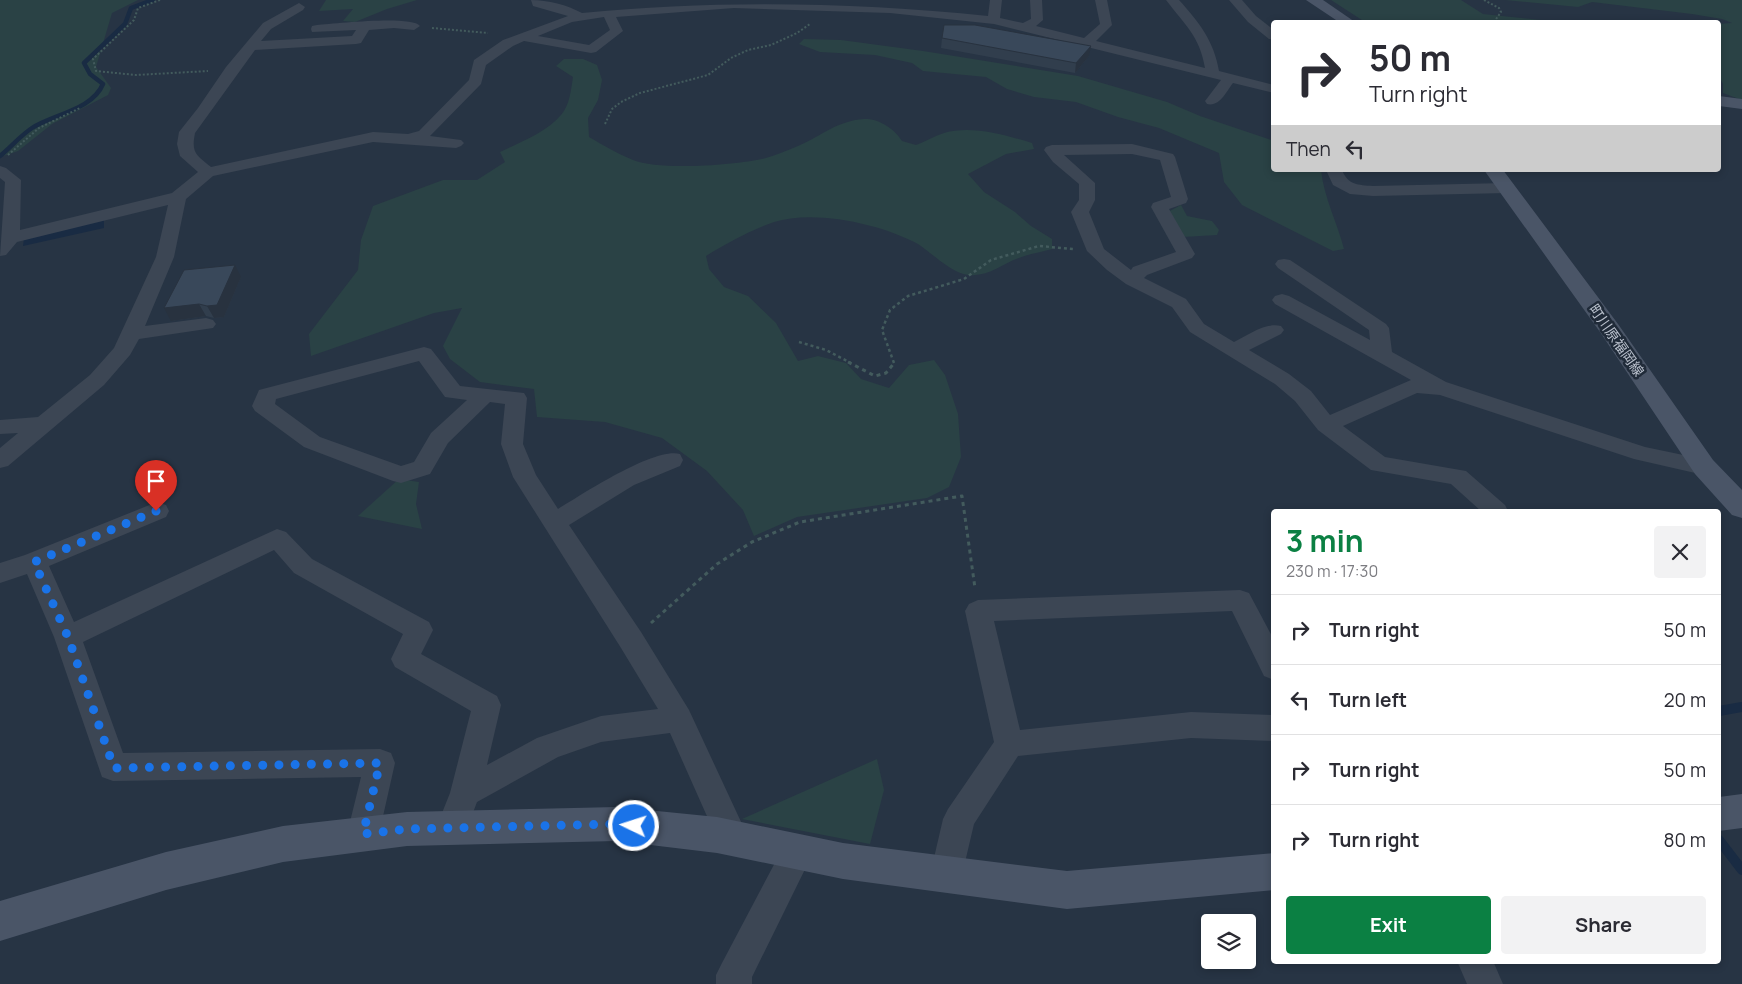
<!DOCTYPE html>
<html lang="en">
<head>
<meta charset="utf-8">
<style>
	body { margin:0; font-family:Manrope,"Noto Sans JP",sans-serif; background:#f2f2f3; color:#2b2b33; height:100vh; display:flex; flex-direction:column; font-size:19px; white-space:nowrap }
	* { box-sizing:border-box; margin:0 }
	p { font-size:16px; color:#7c7c81 }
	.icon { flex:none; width:28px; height:28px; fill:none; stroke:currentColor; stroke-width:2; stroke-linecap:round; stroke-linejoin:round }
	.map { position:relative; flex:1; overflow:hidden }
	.panel { position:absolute; left:1271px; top:509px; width:450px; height:455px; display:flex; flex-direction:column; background:#fff; border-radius:5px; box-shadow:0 2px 8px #0003 }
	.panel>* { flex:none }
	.hud { position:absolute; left:1271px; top:20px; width:450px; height:152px; border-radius:5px; box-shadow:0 2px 8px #0003; background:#fff; color:#2b2b33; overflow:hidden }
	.tools { position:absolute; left:1201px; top:914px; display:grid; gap:10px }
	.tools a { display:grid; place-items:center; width:55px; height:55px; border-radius:5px; background:#fff; box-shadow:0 2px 8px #0003; font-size:25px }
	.pin { position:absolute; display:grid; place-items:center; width:42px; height:42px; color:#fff; margin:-51px -21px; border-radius:50% 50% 50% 0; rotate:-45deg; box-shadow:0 0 5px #0007 }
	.pin .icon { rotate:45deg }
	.me { position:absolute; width:55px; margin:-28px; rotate:274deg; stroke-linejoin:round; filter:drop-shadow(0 0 4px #0008) }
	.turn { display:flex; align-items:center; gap:18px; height:105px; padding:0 15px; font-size:22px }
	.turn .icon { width:65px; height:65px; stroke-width:2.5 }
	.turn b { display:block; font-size:35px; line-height:42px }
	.then { display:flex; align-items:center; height:48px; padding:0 15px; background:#0003; gap:10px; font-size:19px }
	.round { display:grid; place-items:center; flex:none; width:52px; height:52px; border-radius:5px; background:#f2f2f3 }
	.head { display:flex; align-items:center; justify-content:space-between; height:85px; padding:0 15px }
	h1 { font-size:30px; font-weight:700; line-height:38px; color:#0b8043 }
	.button { display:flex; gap:10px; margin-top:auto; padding:10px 15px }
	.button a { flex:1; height:58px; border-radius:5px; background:#0b8043; color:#fff; font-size:20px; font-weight:700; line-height:58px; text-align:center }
	.button a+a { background:#f2f2f3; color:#2b2b33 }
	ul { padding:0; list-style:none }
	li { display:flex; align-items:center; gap:15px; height:70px; padding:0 15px; border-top:1px solid #e1e1e2 }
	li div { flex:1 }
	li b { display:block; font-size:19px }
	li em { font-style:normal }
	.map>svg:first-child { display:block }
</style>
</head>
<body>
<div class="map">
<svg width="1742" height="984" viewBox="0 0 1742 984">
	<rect width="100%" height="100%" fill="#273444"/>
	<g fill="#2a4245">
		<path d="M0,0H138L112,13L96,67L111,88L108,95L52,124L18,151L0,157Z"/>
		<path d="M326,0H417L387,9L355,22L343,21L353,9L319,11Z"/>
		<path d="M1331,0H1461L1483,14L1560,22H1365Z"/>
		<path d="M1505,0H1742V100L1723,93V84L1719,76V24L1732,23L1722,19L1692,14L1592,2L1578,7Z"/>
		<path d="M804,39L841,40L923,51L1078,76L1167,102L1200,116L1274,141V170H1321C1324,198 1337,222 1344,249L1333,251L1242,205L1224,182L1219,153L1159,128L1118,117L1076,102L1034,97L1007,89L986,77L923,71L912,63L875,55L820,52L799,44Z"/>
		<path d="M564,59H583L597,65L602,80L598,100L588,118L589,137C603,145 618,154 633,160C659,171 738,165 766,158C776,155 788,150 798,146C822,136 836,121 864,119C878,118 895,129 902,141L916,145C925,142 934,136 944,133C972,125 1005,135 1032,143L1034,149L1006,154L968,174L984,192L1015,212L1031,226L1052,239V249C1041,252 1029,254 1019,258C1002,264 989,277 969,275C952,274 932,253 918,244C882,224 814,209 774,222C751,230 727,243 706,256L709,269L724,287L748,296L776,323L798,361L818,356L846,363L861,379L889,388L909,365L934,360L945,375L958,414L961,457L949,487L927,498L797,517L754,536L743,510L707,471L662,438L605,422L537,417L534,389L480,382L450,359L443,346L462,308L434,313L311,356L309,334L358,270L361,240L373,206L443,180H477L505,162L500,152C520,142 546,133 561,115C570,105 571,89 573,77L556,66Z"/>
		<path d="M1181,205L1187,216L1212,221L1219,230L1217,235L1183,237L1166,213Z"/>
		<path d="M399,479L419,482L416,504L422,529L358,516Z"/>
		<path d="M877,759L884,790L870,844L742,819Z"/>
	</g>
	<path fill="#192b43" d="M104,220V228L23,246L24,238Z"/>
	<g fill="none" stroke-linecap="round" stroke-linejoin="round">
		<path stroke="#192b43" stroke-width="4.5" d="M0,156C11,147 20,136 32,128C54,114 92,110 103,84L90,74L84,63L125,24L131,8L153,0"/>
		<g stroke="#192b43" stroke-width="10">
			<path d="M1719,711L1742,707"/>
			<path d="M1719,840L1742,870"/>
		</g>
		<g stroke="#435b5d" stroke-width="2" stroke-dasharray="2 2" stroke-linecap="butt">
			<path d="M160,0L138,8L134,20L93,59L96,71L136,75L208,71"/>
			<path d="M1484,0L1499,8L1501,12L1494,22"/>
			<path d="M432,28L488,33"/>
			<path d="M605,124L612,109L621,102L640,93L708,75L731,58L748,50L771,45L797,33L810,24"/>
			<path d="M8,155L39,128L80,108"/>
		</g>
		<g stroke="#435b5d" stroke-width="2.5" stroke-dasharray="3 3" stroke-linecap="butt">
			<path d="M799,342L826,350L851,363"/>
			<path d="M894,363L882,330L890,310L908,296L964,279L991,260L1039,246L1073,249"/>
		</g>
		<g stroke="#435b5d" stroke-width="3" stroke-dasharray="4 4" stroke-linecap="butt">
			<path d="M848,362L875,376L886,373L895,362"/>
			<path d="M651,623L717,564L752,542L800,522L962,496L975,588"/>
		</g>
		<g fill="#3c4654" fill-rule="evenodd">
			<path d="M531,0C548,0 567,5 582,13C715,0 855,2 988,16L990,0H1002L1000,18L1023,23L1031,19L1030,0H1042L1043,20L1036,26L1084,38L1100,24L1095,0H1107L1112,25L1096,41L1205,68C1200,36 1184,24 1166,0H1179C1199,22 1214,41 1219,71L1274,85V93L1233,83C1226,92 1220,107 1207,104L1205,101L1221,80L994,24L890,13L734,8L616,17L623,31L596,52L591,53L524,41L513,46L486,65L481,84L430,136L461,140L464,143L461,146L456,148L373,142L213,176L186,199L174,257L145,326L206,318L213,320L216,324L213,328L139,339L130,355L104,385L8,466L0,468V448L18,433L0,434V420L38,417L90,375L114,348L156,257L168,205L17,242L6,255L0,256L5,182L0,178V166L6,168L21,180L20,230L172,193L198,172L180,156L177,144L179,132L198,108L226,67L263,23L299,3L305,7L303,10L271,29L261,41L352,36L356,30L312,32L311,29L312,26L317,25C334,24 411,15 420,26L414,30L394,28L369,30L361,43L356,44L255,50L195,133C191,153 196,155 211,167L373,132L408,134L419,131L469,80L474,60L503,40L568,16L533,6ZM604,17L610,30L589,45L538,36L572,22Z"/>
			<path d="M1229,0H1242L1256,16L1274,30V40L1269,39L1248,22Z"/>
			<path d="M1132,144L1173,154L1175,157L1188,199L1186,203L1169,209L1195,254L1192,258L1147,275L1144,278L1186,299L1204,324L1234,342C1248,335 1265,322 1281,326L1284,330L1281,334L1249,350L1289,374L1311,391L1330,415L1411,380L1275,304L1272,300L1275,296L1282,294L1289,296L1370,340L1369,330L1278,268L1275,264L1278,260L1284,259L1290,260L1386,324L1389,328L1392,352L1446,382L1645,447L1712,461L1716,467L1712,473L1704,475L1634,459L1440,395L1417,393L1343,426L1385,457L1466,471L1505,505L1508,511H1481L1451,484L1371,470L1318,430L1295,401L1275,384L1190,332L1172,307L1126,284L1107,270L1087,251L1071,212L1079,200V184L1053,162L1044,150L1046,147L1052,145ZM1132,154L1160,160L1171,197L1153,203L1151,207L1176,252L1133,267L1131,270L1104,249L1089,212L1095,200V183L1064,155Z"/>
			<path d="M1326,170H1342C1348,185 1358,185 1373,186L1507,183L1513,184L1515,188L1513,192L1507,193L1373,196L1350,194L1333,185Z"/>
			<path d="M424,347L431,349L460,386L524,393L527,398L523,444L536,475L558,509C583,494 654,447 680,454L683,460L680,466L634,485L569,525L641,632L689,710L749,839L744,850L733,854L722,850L670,733L601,742L558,757L477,802L463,839L452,843L441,839L436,828L450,793L471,711L395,667L391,659L403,634L294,573L274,550L83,642L123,753L380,749L391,753L395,763L379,834L374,845L363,849L352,845L347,834L361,777L113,781L102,777L54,637L27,574L0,583V563L25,555L157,502L166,505L169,511L166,517L49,566L74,622L277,529L286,532L312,559L429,622L433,630L421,654L497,696L501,705L487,765L537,738L601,716L658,709L621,648L513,477L501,444L505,404L490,402L448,443L430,474L401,483L393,481L304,447L255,411L252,406L259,390ZM419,361L445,397L467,400L431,433L414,462L401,466L320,437L275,404L276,399Z"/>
			<path d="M1240,590L1249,593L1274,640V680L1264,676L1232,611L994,621L1020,730L1191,712L1274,715V741L1191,738L1018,756L974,824L962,875L958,886L946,891L934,886L930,875L943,819L948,809L994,742L965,611L969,604L978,600Z"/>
			<path d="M798,835L809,840L814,851L752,977V984H716V975L722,963L787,840Z"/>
			<path d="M1457,961H1493L1503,984H1467Z"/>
		</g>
		<g fill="#4a5567" fill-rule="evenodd">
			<path d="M1306,0H1323L1355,22H1339Z"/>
			<path d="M1719,96L1742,99V109L1719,106Z"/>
			<path d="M1484,170H1503L1618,324L1713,460L1742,490V518L1732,515L1695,474L1600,332Z"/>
			<path d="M1742,794V828L1719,831V797Z"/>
			<path d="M617,807L717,817L843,843L1067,871L1274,853V890L1067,909L843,879L717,853L617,841L407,846L283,862L166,890L0,941V901L166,852L283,826L407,812Z"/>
		</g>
	</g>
	<g fill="#313e4d">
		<path d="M942,38L1089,56L1075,73L941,48Z"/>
		<path d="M241,277L224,317L214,318L206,316L171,321Z"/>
	</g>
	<g fill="#28323f">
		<path d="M1091,46L1089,56L1075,73L1076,63Z"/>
		<path d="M235,265L241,277L224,317L214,318L207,306Z"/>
		<path d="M199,304L206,316L171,321L164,308Z"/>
	</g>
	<g fill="#39485a" stroke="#28323f">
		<path d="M944,25H975L1091,46L1076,63L942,38Z"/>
		<path d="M235,265L217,305L207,306L199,304L164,308L184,270Z"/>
	</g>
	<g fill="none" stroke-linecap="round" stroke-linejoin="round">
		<path stroke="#1a73e8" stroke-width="9" stroke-dasharray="0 16.2" d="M156,511L34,562L68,637L114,768L380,763L363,834L407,829L617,824L634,826"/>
	</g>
	<g text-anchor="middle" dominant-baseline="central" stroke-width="5" stroke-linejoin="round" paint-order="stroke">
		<g font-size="14" fill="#bac1cd" stroke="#202b39">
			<text transform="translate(1617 340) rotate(55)">町川原福岡線</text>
		</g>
	</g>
</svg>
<div class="tools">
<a><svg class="icon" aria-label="layers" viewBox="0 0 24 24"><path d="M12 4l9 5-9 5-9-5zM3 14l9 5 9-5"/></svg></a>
</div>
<div class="pin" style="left:156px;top:511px;background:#d93025"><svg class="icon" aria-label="arrive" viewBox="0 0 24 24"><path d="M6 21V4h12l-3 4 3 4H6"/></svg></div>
<svg class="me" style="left:634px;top:826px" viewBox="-20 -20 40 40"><circle r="17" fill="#1a73e8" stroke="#fff" stroke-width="3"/><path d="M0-11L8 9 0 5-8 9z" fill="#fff"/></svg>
<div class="hud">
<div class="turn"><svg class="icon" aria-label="right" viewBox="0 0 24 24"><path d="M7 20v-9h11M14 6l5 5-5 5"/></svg><div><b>50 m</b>Turn right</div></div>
<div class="then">Then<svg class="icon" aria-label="left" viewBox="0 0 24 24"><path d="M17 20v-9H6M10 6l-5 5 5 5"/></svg></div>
</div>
<section class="panel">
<div class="head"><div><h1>3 min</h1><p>230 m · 17:30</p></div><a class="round"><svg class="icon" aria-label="close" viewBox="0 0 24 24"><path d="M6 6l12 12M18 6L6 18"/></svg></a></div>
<ul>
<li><svg class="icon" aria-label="right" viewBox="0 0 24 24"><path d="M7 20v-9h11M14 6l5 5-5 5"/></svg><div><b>Turn right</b></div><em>50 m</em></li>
<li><svg class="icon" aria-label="left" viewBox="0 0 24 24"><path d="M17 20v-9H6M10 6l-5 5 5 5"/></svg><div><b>Turn left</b></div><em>20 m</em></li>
<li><svg class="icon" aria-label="right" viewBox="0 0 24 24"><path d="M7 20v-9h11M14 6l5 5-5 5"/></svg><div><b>Turn right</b></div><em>50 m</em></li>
<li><svg class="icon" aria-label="right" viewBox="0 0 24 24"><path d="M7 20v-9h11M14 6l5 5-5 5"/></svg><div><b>Turn right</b></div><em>80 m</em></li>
</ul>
<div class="button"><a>Exit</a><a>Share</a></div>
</section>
</div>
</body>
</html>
